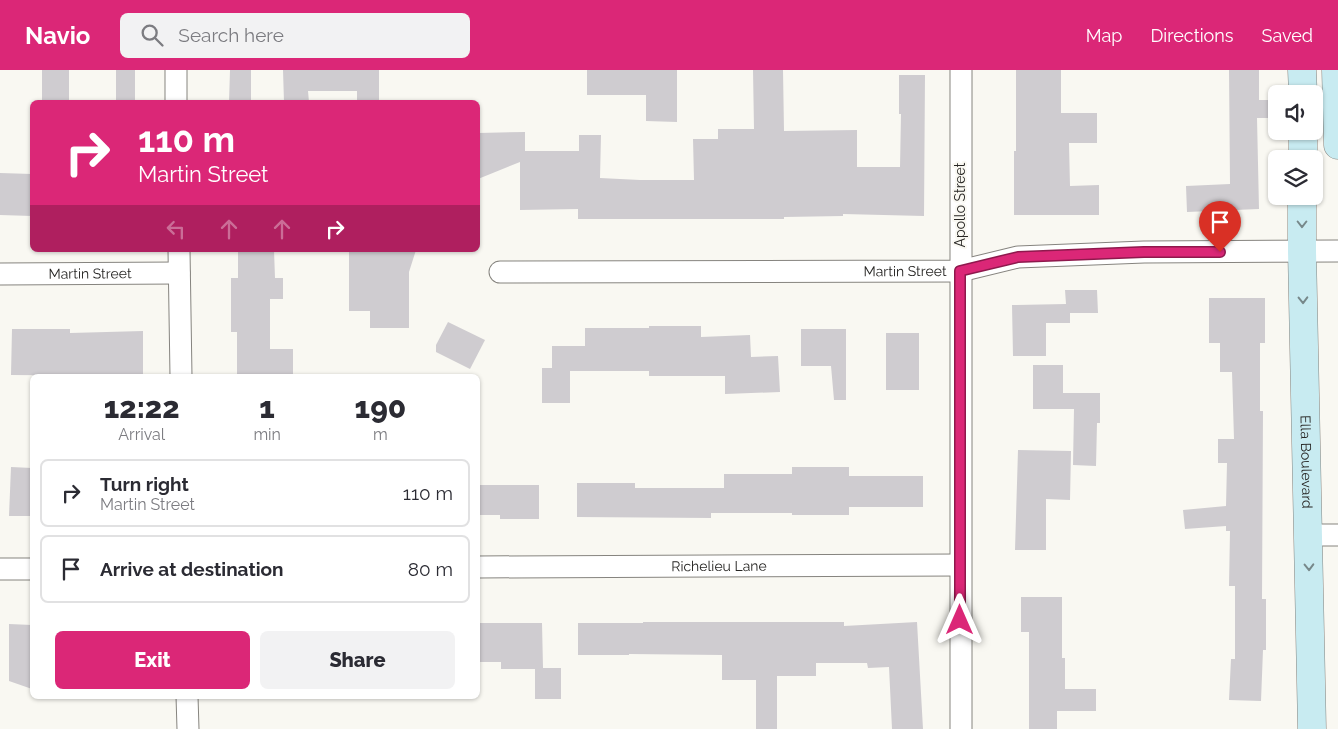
<!DOCTYPE html>
<html lang="en">
<head>
<meta charset="utf-8">
<style>
	body { margin:0; font-family:Raleway,sans-serif; background:#f2f2f3; color:#2b2b33; height:100vh; display:flex; flex-direction:column; font-size:19px; white-space:nowrap }
	* { box-sizing:border-box; margin:0 }
	p { font-size:16px; color:#7c7c81 }
	.icon { flex:none; width:28px; height:28px; fill:none; stroke:currentColor; stroke-width:2; stroke-linecap:round; stroke-linejoin:round }
	.map { position:relative; flex:1; overflow:hidden }
	.drawer { position:absolute; left:30px; top:304px; width:450px; height:325px; display:flex; flex-direction:column; background:#fff; border-radius:8px; box-shadow:0 1px 4px #0004 }
	.drawer>* { flex:none }
	.top-card { position:absolute; left:30px; top:30px; width:450px; height:152px; border-radius:8px; box-shadow:0 1px 4px #0004; background:#db2777; color:#fff; overflow:hidden }
	.buttons { position:absolute; left:1268px; top:15px; display:grid; gap:10px }
	.buttons a { display:grid; place-items:center; width:55px; height:55px; border-radius:8px; background:#fff; box-shadow:0 1px 4px #0004; font-size:25px }
	.pin { position:absolute; display:grid; place-items:center; width:42px; height:42px; color:#fff; margin:-51px -21px; border-radius:50% 50% 50% 0; rotate:-45deg; box-shadow:0 0 5px #0007 }
	.pin .icon { rotate:45deg }
	.me { position:absolute; width:55px; margin:-28px; rotate:0deg; stroke-linejoin:round; filter:drop-shadow(0 0 4px #0008) }
	.turn { display:flex; align-items:center; gap:18px; height:105px; padding:0 25px; font-size:22px }
	.turn .icon { width:65px; height:65px; stroke-width:2.5 }
	.turn b { display:block; font-size:35px; line-height:42px }
	.lanes { display:flex; align-items:center; height:48px; padding:0 25px; background:#0003; justify-content:center; gap:25px; direction:ltr }
	.lanes .off { opacity:.35 }
	.eta { display:flex; justify-content:space-evenly; align-items:center; height:85px; text-align:center }
	.eta b { font-size:30px; font-weight:800; line-height:35px }
	.cta { display:flex; gap:10px; margin-top:auto; padding:10px 25px }
	.cta a { flex:1; height:58px; border-radius:8px; background:#db2777; color:#fff; font-size:20px; font-weight:800; line-height:58px; text-align:center }
	.cta a+a { background:#f2f2f3; color:#2b2b33 }
	ul { padding:0; list-style:none }
	li { display:flex; align-items:center; gap:15px; height:68px; margin:0 10px 8px; padding:0 15px; border:2px solid #e1e1e2; border-radius:8px }
	li div { flex:1 }
	li b { display:block; font-size:19px }
	li em { font-style:normal }
	header { display:flex; align-items:center; gap:30px; box-sizing:border-box; height:70px; padding:0 25px; background:#db2777; color:#fff }
	header strong { font-size:24px }
	nav { display:flex; gap:28px; margin-inline-start:auto; font-size:18px }
	.search { width:350px; height:45px; background:#f2f2f3; display:flex; align-items:center; gap:12px; box-sizing:border-box; padding:0 18px; border-radius:8px; color:#7c7c81; font-size:19px }
	.map>svg:first-child { display:block }
</style>
</head>
<body>
<header>
<strong>Navio</strong>
<div class="search"><svg class="icon" aria-label="search" viewBox="0 0 24 24"><circle cx="10" cy="10" r="6"/><path d="M15 15l6 6"/></svg>Search here</div>
<nav><a>Map</a><a>Directions</a><a>Saved</a></nav>
</header>
<div class="map">
<svg width="1338" height="659" viewBox="0 0 1338 659">
	<rect width="100%" height="100%" fill="#f9f8f2"/>
	<g fill="#cfccd0">
		<rect x="42" y="0" width="27" height="32"/>
		<rect x="116" y="0" width="19" height="32"/>
		<path d="M230,0H251V32H229Z"/>
		<path d="M283,0H379V32H357V21H308L309,32H284Z"/>
		<path d="M587,0H677V52L646,51V25H587Z"/>
		<path d="M753,0H783L784,61L857,60V97H900L901,44H899V5H925L924,146L843,144V146L784,147V149H578V139L520,140V92L478,109V63L525,62V81H579V65H601L600,108L640,110H694L693,69H718V59H754Z"/>
		<path d="M1016,0H1061V43H1097V73H1069L1070,116L1099,115V145H1014V81H1016Z"/>
		<path d="M1229,0H1259V30H1276V48H1257L1259,139L1187,142L1186,116L1230,114Z"/>
		<path d="M0,103L32,104V146L0,145Z"/>
		<path d="M238,180H274L275,208H283V229H270V279H293V306H237V262H231V208H238Z"/>
		<path d="M349,180H416L409,202V258H370V241H349Z"/>
		<path d="M1065,220H1097L1098,243H1070V253H1046V286H1013L1012,235L1066,234Z"/>
		<path d="M1209,228H1265V273H1260V341H1263L1262,529H1266V580H1263L1261,631L1229,630L1231,589H1235V516H1229L1230,461H1226V456L1185,459L1183,440L1226,436L1227,393H1218V369H1234L1232,302H1220V273H1209Z"/>
		<path d="M448,252L485,270L470,299L436,282V275Z"/>
		<path d="M649,256H701V267L750,265L751,287L778,286L780,322L725,324V306H649V301H570V333H542V298H552V276H585V258H649Z"/>
		<path d="M12,259H70V263L143,261V306L11,305Z"/>
		<path d="M801,259H846V330H834L831,296H801Z"/>
		<rect x="886" y="263" width="33" height="57"/>
		<path d="M1033,295H1063V323H1100V353H1097L1096,396L1073,395L1074,339H1033Z"/>
		<path d="M1018,380L1071,381L1070,430L1046,429V480H1015Z"/>
		<path d="M11,397L32,398V446H9Z"/>
		<path d="M792,397H849V406H923V437H849V445H792V443H711V448L577,447V413H635V418H724V404H792Z"/>
		<path d="M478,415H539V449H500V445H478Z"/>
		<path d="M1021,527H1062V588H1065V619H1096V641H1057V659H1029V562H1021Z"/>
		<path d="M643,552H844V556L917,552L923,659H892L889,597L868,598L867,593H816V606H777V659H756V610H722V585L629,584V585H578V553H643Z"/>
		<path d="M478,553H542L543,598H561V629H535V599H501V592H478Z"/>
		<path d="M9,554L32,555V619L9,611Z"/>
	</g>
	<g fill="none" stroke-linecap="round" stroke-linejoin="round">
		<defs>
			<g id="minor">
				<path d="M176,0V32"/>
				<path d="M179,180L181,306"/>
				<path id="s1" d="M500,202L960,201L1018,187L1144,182L1338,181"/>
				<path id="s2" d="M0,204L179,203"/>
				<path d="M1308,465H1338"/>
				<path id="s3" d="M478,497L960,495"/>
				<path d="M0,499H32"/>
				<path d="M187,626L188,659"/>
				<path d="M961,659V0"/>
			</g>
			<g id="secondary">
				<path d="M1302,0L1303,24"/>
				<path d="M1336,0L1338,75"/>
				<path d="M1303,89V61"/>
				<path id="s4" d="M1302,126V181L1312,659"/>
			</g>
		</defs>
		<use href="#minor" stroke="#86847f" stroke-width="23"/>
		<use href="#secondary" stroke="#86847f" stroke-width="29"/>
		<use href="#minor" stroke="#fff" stroke-width="21"/>
		<use href="#secondary" stroke="#c8ebf1" stroke-width="28"/>
	</g>
	<defs><path id="oneway-chevron" d="M-2-3.5L2.5 0L-2 3.5" fill="none" stroke-width="1.6" stroke-linecap="round" stroke-linejoin="round" transform="scale(1.25)"/></defs>
	<g stroke="#77888a">
		<use href="#oneway-chevron" transform="translate(1302 154) rotate(90)"/>
		<use href="#oneway-chevron" transform="translate(1303 230) rotate(89)"/>
		<use href="#oneway-chevron" transform="translate(1309 497) rotate(89)"/>
	</g>
	<g fill="none" stroke-linecap="round" stroke-linejoin="round">
		<defs>
			<path id="route" d="M960,550V201L1018,187L1144,182H1220"/>
		</defs>
		<use href="#route" stroke="#8e194d" stroke-width="12"/>
		<use href="#route" stroke="#db2777" stroke-width="9"/>
	</g>
	<g text-anchor="middle" dominant-baseline="central" stroke-width="4" stroke-linejoin="round" paint-order="stroke">
		<g font-size="14" fill="#262523" stroke="#f9f8f2">
			<text transform="translate(960 135) rotate(-90)">Apollo Street</text>
			<text stroke="none"><textPath href="#s1" startOffset="405">Martin Street</textPath></text>
			<text stroke="none"><textPath href="#s2" startOffset="90">Martin Street</textPath></text>
			<text stroke="none"><textPath href="#s4" startOffset="266">Ella Boulevard</textPath></text>
			<text stroke="none"><textPath href="#s3" startOffset="241">Richelieu Lane</textPath></text>
		</g>
	</g>
</svg>
<div class="buttons">
<a><svg class="icon" aria-label="sound" viewBox="0 0 24 24"><path d="M4 9h4l5-4v14l-5-4H4zM17 9q2 3 0 6"/></svg></a>
<a><svg class="icon" aria-label="layers" viewBox="0 0 24 24"><path d="M12 4l9 5-9 5-9-5zM3 14l9 5 9-5"/></svg></a>
</div>
<div class="pin" style="left:1220px;top:182px;background:#d93025"><svg class="icon" aria-label="arrive" viewBox="0 0 24 24"><path d="M6 21V4h12l-3 4 3 4H6"/></svg></div>
<svg class="me" style="left:960px;top:550px" viewBox="-20 -20 40 40"><path d="M0-17L14 15 0 8-14 15z" fill="#db2777" stroke="#fff" stroke-width="4"/></svg>
<div class="top-card">
<div class="turn"><svg class="icon" aria-label="right" viewBox="0 0 24 24"><path d="M7 20v-9h11M14 6l5 5-5 5"/></svg><div><b>110 m</b>Martin Street</div></div>
<div class="lanes"><svg class="icon off" aria-label="left" viewBox="0 0 24 24"><path d="M17 20v-9H6M10 6l-5 5 5 5"/></svg><svg class="icon off" aria-label="ahead" viewBox="0 0 24 24"><path d="M12 20V5M6 11l6-6 6 6"/></svg><svg class="icon off" aria-label="ahead" viewBox="0 0 24 24"><path d="M12 20V5M6 11l6-6 6 6"/></svg><svg class="icon" aria-label="right" viewBox="0 0 24 24"><path d="M7 20v-9h11M14 6l5 5-5 5"/></svg></div>
</div>
<section class="drawer">
<div class="eta">
<div><b>12:22</b><p>Arrival</p></div>
<div><b>1</b><p>min</p></div>
<div><b>190</b><p>m</p></div>
</div>
<ul>
<li><svg class="icon" aria-label="right" viewBox="0 0 24 24"><path d="M7 20v-9h11M14 6l5 5-5 5"/></svg><div><b>Turn right</b><p>Martin Street</p></div><em>110 m</em></li>
<li><svg class="icon" aria-label="arrive" viewBox="0 0 24 24"><path d="M6 21V4h12l-3 4 3 4H6"/></svg><div><b>Arrive at destination</b></div><em>80 m</em></li>
</ul>
<div class="cta"><a>Exit</a><a>Share</a></div>
</section>
</div>
</body>
</html>
